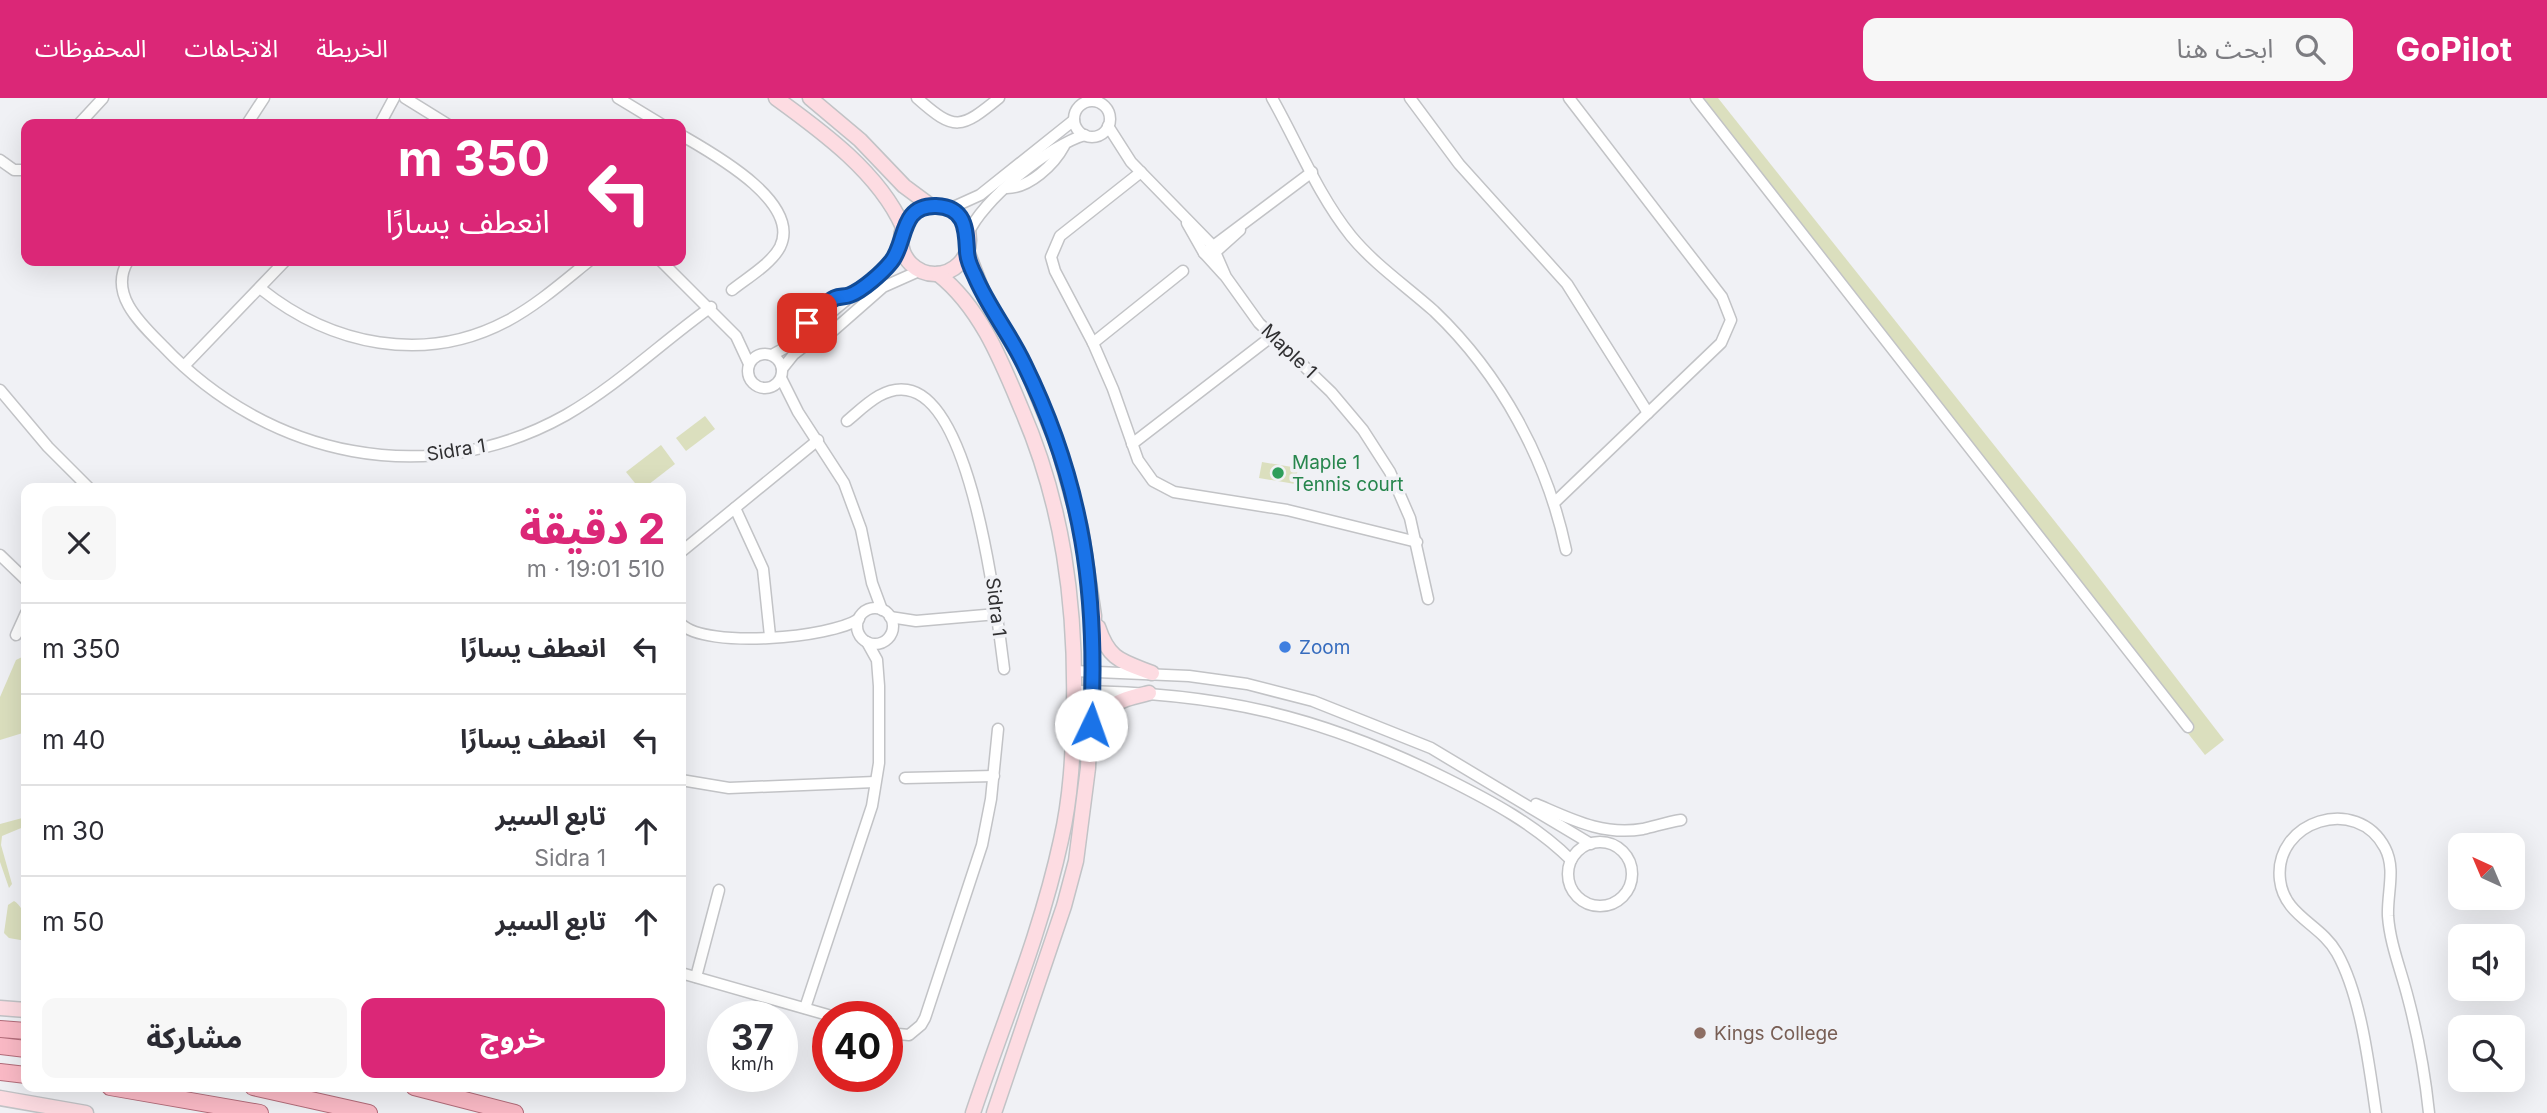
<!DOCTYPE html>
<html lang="ar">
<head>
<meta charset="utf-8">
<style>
	body { margin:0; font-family:Inter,"Noto Sans Arabic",sans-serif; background:#f7f7f7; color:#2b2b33; direction:rtl; height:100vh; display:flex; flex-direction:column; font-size:26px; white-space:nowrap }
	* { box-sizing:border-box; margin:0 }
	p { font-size:23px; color:#7c7c81 }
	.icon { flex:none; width:38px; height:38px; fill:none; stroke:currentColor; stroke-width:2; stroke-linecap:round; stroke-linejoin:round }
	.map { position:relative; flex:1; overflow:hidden; direction:ltr }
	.side { position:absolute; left:21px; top:385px; width:665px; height:609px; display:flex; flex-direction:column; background:#fff; border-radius:14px; box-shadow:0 7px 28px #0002; direction:rtl }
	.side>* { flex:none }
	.hud { position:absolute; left:21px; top:21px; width:665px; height:147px; border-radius:14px; box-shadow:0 7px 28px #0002; direction:rtl; background:#db2777; color:#fff; overflow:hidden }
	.needle { width:46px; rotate:316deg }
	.tools { position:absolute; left:2448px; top:735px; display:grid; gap:14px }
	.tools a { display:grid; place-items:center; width:77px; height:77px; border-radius:14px; background:#fff; box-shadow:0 7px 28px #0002; font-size:35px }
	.speed { position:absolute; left:707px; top:903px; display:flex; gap:14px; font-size:35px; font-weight:700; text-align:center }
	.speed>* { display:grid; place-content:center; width:91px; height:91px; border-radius:50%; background:#fff; box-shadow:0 7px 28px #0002; line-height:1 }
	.speed small { font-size:18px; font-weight:400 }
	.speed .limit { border:10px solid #d22; background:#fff; color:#111 }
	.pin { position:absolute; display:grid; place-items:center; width:60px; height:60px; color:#fff; margin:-30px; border-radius:14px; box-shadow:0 4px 10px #0006 }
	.me { position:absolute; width:77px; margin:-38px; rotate:3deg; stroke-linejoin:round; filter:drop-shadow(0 0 5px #0008) }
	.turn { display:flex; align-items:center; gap:24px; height:147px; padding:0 21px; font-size:32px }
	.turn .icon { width:91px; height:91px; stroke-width:2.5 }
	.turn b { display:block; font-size:49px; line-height:60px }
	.round { display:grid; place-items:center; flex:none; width:74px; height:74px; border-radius:14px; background:#f7f7f7 }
	.head { display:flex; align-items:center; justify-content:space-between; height:119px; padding:0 21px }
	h1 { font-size:42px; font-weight:800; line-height:52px; color:#db2777 }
	.action { display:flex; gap:14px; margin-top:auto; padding:14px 21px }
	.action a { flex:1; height:80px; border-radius:14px; background:#db2777; color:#fff; font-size:28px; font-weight:800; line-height:80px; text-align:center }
	.action a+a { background:#f7f7f7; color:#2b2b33 }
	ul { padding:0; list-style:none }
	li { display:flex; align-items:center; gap:21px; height:91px; padding:0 21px; border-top:2px solid #e1e1e2 }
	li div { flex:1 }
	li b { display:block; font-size:26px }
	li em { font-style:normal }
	header { display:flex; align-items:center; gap:42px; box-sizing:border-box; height:98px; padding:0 35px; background:#db2777; color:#fff }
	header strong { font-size:33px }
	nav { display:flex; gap:38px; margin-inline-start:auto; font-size:24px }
	.search { width:490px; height:63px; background:#f7f7f7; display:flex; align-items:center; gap:18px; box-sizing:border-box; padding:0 24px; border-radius:14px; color:#7c7c81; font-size:26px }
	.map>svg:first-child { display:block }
</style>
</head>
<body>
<header>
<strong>GoPilot</strong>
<div class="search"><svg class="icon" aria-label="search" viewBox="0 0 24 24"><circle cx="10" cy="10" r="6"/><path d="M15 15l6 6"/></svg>ابحث هنا</div>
<nav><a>الخريطة</a><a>الاتجاهات</a><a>المحفوظات</a></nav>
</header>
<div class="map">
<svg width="2547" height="1015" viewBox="0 0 2547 1015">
	<rect width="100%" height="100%" fill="#f0f1f5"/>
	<g fill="#dbdfbe">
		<path d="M1689,0H1718L2080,455L2224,642L2205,657Z"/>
		<path d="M705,318L715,331L686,353L676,340Z"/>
		<path d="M661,347L675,366L644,390H639L626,374Z"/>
		<path d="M1262,364L1298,370L1295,386L1259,380Z"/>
		<path d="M26,557V634L0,642V599L16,562Z"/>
		<path d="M26,719V728L2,738L1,747L12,786L9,790L0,764V726Z"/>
		<path d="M14,803C27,811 26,829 26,843L9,840L4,835L8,807Z"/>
	</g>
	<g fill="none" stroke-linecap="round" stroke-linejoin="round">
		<defs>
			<g id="street">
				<path d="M405,0L447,26"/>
				<path d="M618,0L661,26"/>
				<path d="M917,0C955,34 961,31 999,0"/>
				<path d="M1272,0C1298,46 1318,97 1351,138C1375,167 1406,188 1434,213C1501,277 1547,362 1566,452"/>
				<path d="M1410,0L1459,66L1567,186L1648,315"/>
				<path d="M1696,0L2188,629"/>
				<circle cx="1092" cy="21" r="18"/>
				<path d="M79,26L103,0"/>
				<path d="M247,26L264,0"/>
				<path d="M380,26L394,0"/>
				<path d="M1108,28L1131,64L1212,147L1226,179L1259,225L1331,294L1363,332L1390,374L1410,420L1428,501"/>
				<path d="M681,37C712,55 802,104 780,149C771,166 747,180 732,192"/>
				<path d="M0,62L14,72H26"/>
				<path d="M1141,74L1060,138L1051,159L1055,173L1093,245L1113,291L1138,362L1153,383L1174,394L1287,412L1417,444"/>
				<path d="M1007,90C1029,90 1054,67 1064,48"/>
				<path d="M949,111L980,97L1074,22"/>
				<path d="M1187,125L1204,155L1224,177"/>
				<path d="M968,136C981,103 1051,46 1085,37"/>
				<path d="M1204,155L1312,74"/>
				<path d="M1211,158L1240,132"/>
				<path d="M128,163C108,196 141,226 163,248C268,359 429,394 566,317C618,287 662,244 711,209"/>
				<path d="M661,163L736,238L749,266"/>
				<path d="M261,191C331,247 424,267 507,223C537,207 563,184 589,163"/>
				<path d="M805,235C807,216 832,199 850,197"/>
				<path d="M1093,245L1183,173"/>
				<circle cx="765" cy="273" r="17"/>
				<path d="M772,257L794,245L883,172L901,149"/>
				<path d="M184,268L285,163"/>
				<path d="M782,271L794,256L816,239L834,232L883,189L919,173"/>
				<path d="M781,280L798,314L844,385L861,431L872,485L882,512"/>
				<path d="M0,292L48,349L89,390"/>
				<path d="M847,323C864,309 883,288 907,292C973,302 997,516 1004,571"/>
				<path d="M1132,346L1271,239"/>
				<path d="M1554,405L1721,245L1731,222L1722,199L1569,0"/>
				<path d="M735,410L763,471L770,538"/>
				<path d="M681,454L818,342"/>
				<path d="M0,457L26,482"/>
				<circle cx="875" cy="528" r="18"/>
				<path d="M890,519L916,523L997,516"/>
				<path d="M681,526C707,551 830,540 859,521"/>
				<path d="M16,537L26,515"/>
				<path d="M1074,573L1189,578L1247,586L1313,603L1431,650L1591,746"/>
				<path d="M1074,593C1217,594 1319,617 1447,681C1491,703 1536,727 1571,762"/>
				<path d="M905,680L994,678"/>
				<path d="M681,682L729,690L875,684"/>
				<path d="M1536,706C1571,721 1603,738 1643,731C1656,728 1668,724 1681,722"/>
				<circle cx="1600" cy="776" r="32"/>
				<path d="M681,875L835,919"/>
				<path d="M696,879L719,792"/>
				<path d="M805,910L872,708L879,665V588L877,562L867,544"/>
				<path d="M887,935L909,937L921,927L925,920L982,747L991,701L998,631"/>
				<path d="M2376,1015C2369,967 2361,898 2337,855C2321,826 2284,818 2280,782C2273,723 2357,696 2385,750C2396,771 2387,795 2388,818C2390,846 2401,872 2408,900C2418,938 2425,976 2429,1015"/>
			</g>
			<g id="secondary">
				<path d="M776,0C823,34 879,75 903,129"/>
				<path d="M810,0L860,42L904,88L931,108"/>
				<circle cx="935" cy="142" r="34"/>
				<path d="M967,153L985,200L1025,267L1058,348L1081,431L1094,518L1088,670L1076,763L1064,808L994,1015"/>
				<path d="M938,176C980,209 1001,262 1021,310C1063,406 1076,506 1074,610C1073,655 1071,699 1061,742C1041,835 1003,925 973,1015"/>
				<path d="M1098,529C1109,562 1121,563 1152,575"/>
				<path d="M1097,639C1106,604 1117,603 1149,595"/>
				<path d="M0,910L26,912"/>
				<path d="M0,1000L86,1015"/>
			</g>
			<g id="primary">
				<path d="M0,931L26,933"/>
				<path d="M0,948L26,951"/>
				<path d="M0,974L26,977"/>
				<path d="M110,989L260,1015"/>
				<path d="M253,989L369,1015"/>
				<path d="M414,989L515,1015"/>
			</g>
		</defs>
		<use href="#street" stroke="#c2c3c6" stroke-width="13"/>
		<use href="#secondary" stroke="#c2c3c6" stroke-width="17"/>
		<use href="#primary" stroke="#b36c7a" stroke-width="18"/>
		<use href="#street" stroke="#fff" stroke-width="10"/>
		<use href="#secondary" stroke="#fddce2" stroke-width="14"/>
		<use href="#primary" stroke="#fbbac6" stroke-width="16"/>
	</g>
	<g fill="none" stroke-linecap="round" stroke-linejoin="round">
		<defs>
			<path id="route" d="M807,225C814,217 825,205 835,200C840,198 845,199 850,197C863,192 882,175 891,164C907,145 899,107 936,108C966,109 966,132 967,153C967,161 972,172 975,178C988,209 1010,236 1024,266C1083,386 1098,496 1091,627"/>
		</defs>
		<use href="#route" stroke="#114b97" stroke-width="18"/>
		<use href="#route" stroke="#1a73e8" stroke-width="12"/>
	</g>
	<circle fill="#2e9e5b" stroke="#f0f1f5" stroke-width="2.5" cx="1278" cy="375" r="7"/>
	<circle fill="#3f7fe0" stroke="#f0f1f5" stroke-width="2.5" cx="1285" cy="549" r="7"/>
	<circle fill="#8d6e63" stroke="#f0f1f5" stroke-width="2.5" cx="1700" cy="935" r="7"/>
	<g text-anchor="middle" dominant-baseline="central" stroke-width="7" stroke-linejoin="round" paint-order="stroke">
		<g font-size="19" fill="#303032" stroke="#f0f1f5">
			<text transform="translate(1289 253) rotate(44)">Maple 1</text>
			<text transform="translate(456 352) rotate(-9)">Sidra 1</text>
			<text transform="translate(996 509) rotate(83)">Sidra 1</text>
		</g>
		<g font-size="19" fill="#27864d" stroke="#f0f1f5" text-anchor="start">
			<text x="1292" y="364">Maple 1<tspan x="1292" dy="22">Tennis court</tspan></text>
		</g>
		<g font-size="19" fill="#366cbe" stroke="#f0f1f5" text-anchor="start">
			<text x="1299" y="549">Zoom</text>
		</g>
		<g font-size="19" fill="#785e54" stroke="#f0f1f5" text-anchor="start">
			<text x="1714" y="935">Kings College</text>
		</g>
	</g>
</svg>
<div class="tools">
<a><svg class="needle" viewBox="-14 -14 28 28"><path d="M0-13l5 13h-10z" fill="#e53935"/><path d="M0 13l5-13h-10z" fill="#7c7c81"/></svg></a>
<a><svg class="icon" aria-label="sound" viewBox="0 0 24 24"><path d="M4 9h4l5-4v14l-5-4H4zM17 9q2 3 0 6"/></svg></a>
<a><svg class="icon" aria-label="search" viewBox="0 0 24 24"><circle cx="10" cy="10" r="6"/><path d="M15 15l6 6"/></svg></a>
</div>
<div class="speed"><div>37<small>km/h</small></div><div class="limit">40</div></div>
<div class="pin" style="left:807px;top:225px;background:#d93025"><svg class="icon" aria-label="arrive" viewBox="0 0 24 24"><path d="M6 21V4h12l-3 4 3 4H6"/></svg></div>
<svg class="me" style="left:1091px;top:627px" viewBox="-20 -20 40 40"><circle r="19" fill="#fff"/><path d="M0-13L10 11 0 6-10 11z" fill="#1a73e8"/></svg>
<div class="hud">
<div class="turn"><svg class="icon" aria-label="left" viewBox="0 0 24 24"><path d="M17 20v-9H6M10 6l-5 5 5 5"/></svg><div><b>350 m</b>انعطف يسارًا</div></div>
</div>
<section class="side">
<div class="head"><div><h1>2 دقيقة</h1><p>510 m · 19:01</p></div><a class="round"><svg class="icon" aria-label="close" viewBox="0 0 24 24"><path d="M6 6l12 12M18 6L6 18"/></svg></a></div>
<ul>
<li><svg class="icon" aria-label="left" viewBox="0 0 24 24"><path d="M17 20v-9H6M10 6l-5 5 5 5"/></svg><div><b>انعطف يسارًا</b></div><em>350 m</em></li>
<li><svg class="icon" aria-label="left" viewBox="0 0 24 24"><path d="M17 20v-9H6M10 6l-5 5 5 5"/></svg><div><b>انعطف يسارًا</b></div><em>40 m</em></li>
<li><svg class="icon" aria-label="ahead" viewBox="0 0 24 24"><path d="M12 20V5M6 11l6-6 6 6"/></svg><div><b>تابع السير</b><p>Sidra 1</p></div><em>30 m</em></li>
<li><svg class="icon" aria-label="ahead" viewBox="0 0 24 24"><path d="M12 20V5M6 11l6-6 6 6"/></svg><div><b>تابع السير</b></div><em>50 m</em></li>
</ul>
<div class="action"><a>خروج</a><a>مشاركة</a></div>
</section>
</div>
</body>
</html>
